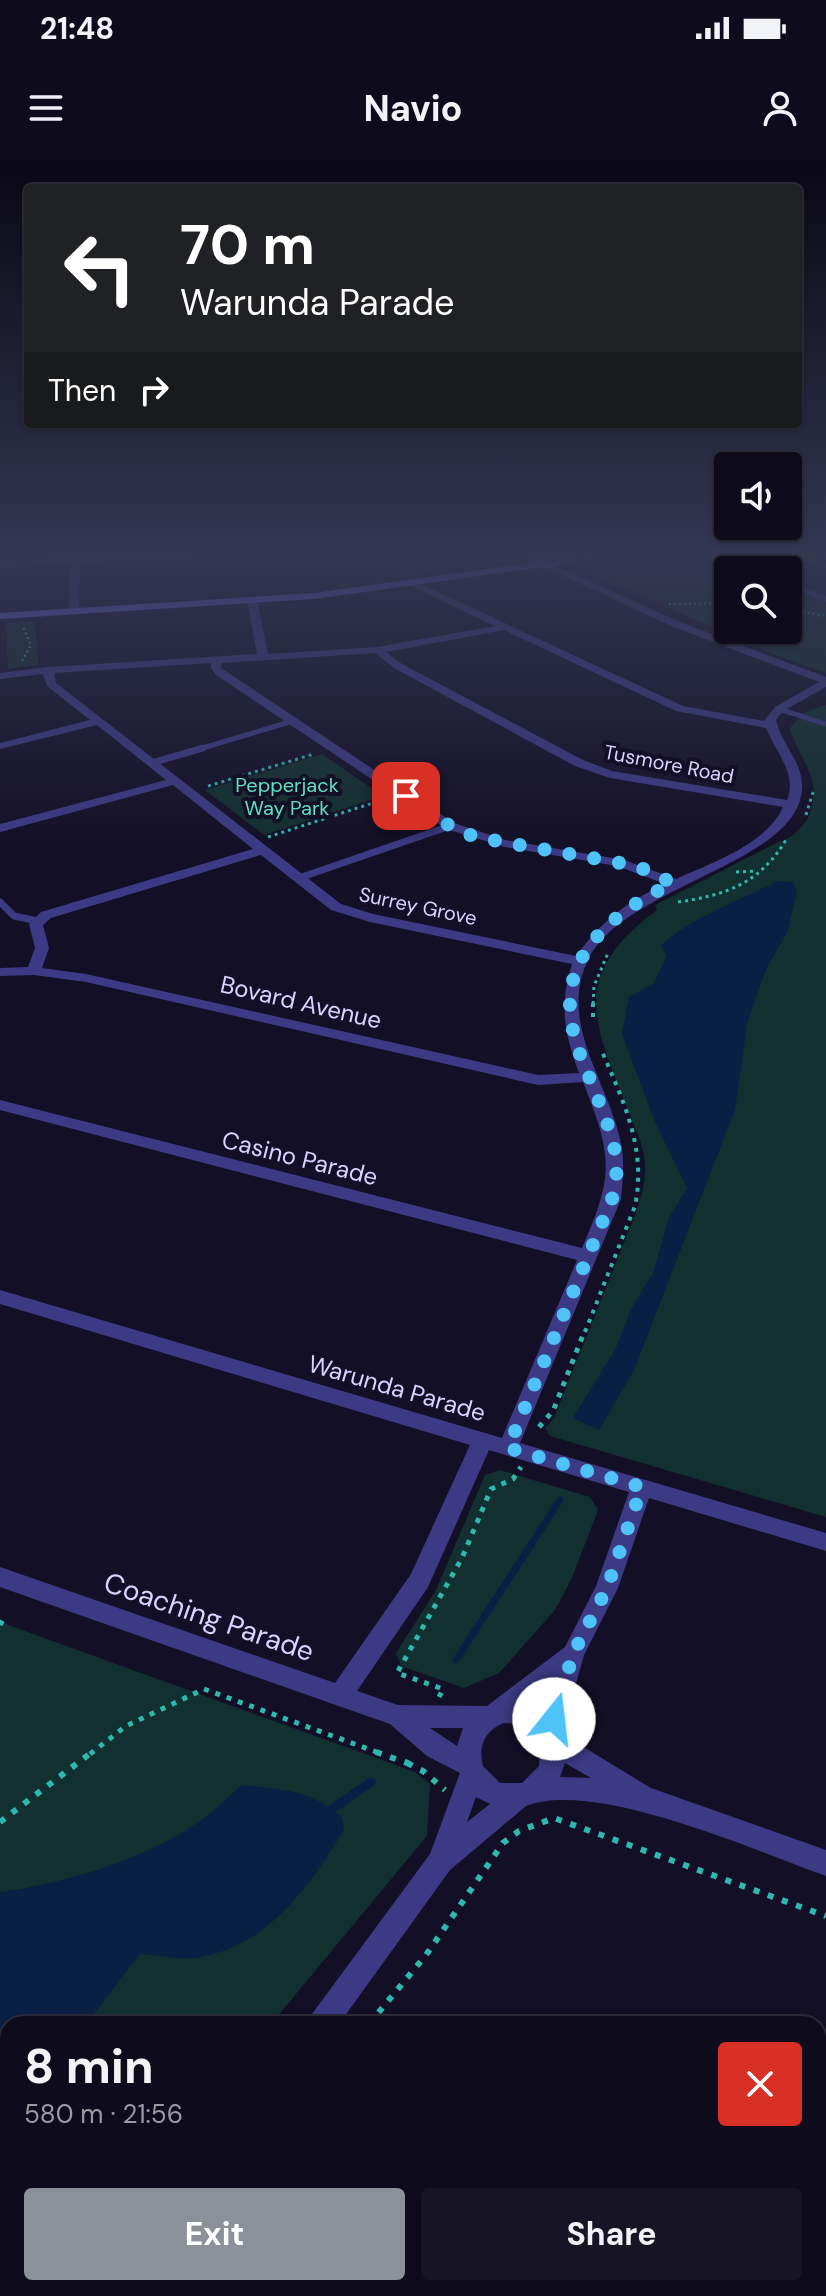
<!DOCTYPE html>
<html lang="en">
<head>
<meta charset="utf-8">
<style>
	body { margin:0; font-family:"DM Sans",sans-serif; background:#171425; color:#f1f3f6; height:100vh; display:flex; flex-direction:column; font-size:30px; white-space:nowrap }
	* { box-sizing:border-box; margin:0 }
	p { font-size:26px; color:#9b9ba3 }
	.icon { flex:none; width:44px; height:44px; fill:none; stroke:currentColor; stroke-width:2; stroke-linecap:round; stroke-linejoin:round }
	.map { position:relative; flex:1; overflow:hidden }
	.details { position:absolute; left:0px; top:1856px; width:826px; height:280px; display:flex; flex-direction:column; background:#0e0b1c; border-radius:24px 24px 0 0; box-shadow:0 2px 6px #0004,0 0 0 2px #2e2b3b }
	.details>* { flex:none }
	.hud { position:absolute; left:24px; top:24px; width:778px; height:244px; border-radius:8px; box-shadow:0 2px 6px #0004,0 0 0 2px #2e2b3b; background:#202124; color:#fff; overflow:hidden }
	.tools { position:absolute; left:714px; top:292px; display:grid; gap:16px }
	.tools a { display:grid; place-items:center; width:88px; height:88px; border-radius:8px; background:#0e0b1c; box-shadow:0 2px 6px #0004,0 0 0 2px #2e2b3b; font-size:40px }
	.pin { position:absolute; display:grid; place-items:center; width:68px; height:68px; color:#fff; margin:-34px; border-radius:16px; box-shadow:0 4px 12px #0006 }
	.me { position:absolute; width:88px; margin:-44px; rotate:16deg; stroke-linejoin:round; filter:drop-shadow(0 0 6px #0008) }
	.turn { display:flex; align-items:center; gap:28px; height:168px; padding:0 24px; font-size:36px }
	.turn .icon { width:104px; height:104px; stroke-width:2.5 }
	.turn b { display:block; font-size:56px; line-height:68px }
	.then { display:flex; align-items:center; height:76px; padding:0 24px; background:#0003; gap:16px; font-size:30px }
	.round { display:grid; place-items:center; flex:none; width:84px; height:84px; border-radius:8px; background:#171425 }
	.headline { display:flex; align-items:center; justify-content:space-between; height:136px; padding:0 24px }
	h1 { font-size:48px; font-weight:700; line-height:60px }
	.cta { display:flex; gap:16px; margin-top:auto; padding:16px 24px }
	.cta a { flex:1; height:92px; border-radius:8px; background:#8c9099; color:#fff; font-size:32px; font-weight:700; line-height:92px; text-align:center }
	.cta a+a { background:#171425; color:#f1f3f6 }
	.status { display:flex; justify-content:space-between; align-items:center; height:56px; padding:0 40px; background:#0e0b1c; direction:ltr }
	.status svg { height:22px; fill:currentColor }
	header { display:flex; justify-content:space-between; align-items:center; height:104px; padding:0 24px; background:#0e0b1c; font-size:36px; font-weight:700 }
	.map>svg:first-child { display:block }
</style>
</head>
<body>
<div class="status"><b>21:48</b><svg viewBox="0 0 49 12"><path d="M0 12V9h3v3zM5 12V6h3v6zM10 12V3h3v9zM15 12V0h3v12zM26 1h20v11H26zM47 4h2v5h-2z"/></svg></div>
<header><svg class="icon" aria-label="menu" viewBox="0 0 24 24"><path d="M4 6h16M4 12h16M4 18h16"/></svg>Navio<svg class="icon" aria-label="person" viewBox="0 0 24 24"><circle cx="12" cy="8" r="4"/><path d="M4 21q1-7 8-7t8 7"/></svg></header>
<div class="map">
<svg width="826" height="2136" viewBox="0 0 826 2136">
	<rect width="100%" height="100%" fill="#130f26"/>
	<g fill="#12302f">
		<path d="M373,391H521L522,393L515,398L405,416Z"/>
		<path d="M593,391H687L739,410H728V470H788V429L826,443V513L778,496L591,414L582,402Z"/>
		<path d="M34,461L39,505L8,509L6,463Z"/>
		<path d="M826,545V1357L550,1276L545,1268L554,1258L630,1068C638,1047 647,1026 645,1003C643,984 635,967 628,950C593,862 569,815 657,750L655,745L778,682C791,679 799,671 807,660C826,618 799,602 790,568L803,553Z"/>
		<path d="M322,594L383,636L264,675L205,630Z"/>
		<path d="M500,1310L590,1337L598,1350L572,1418L555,1450L499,1513L464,1528L401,1506L396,1493L436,1430L485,1315Z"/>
		<path d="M0,1462L415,1612L430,1624L427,1676L271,1864H8V2128H24L15,2136H0Z"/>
		<path d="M578,2128H728L743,2134L576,2136Z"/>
	</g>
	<g fill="#0a1f44">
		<path d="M777,721L793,722L797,732L787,773L766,809L747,864L735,950L634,1210L599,1270L573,1258L616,1188L631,1149L653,1113L669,1058L687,1028L655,962L622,874L629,837L654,823L666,797L661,785C695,755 738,742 777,721Z"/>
		<path d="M242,1625C284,1630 307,1629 341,1656L344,1670C308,1728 269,1786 196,1798C179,1800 158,1795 140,1794L93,1855L90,1864H8V2043L0,2051V1732C62,1724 142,1700 194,1665C211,1654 227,1638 242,1625Z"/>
	</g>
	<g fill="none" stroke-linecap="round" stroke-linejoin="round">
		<path stroke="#0a1f44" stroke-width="7" d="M456,1500L560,1340"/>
		<path stroke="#0a1f44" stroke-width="9" d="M326,1653L371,1622"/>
		<g stroke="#2fb8b0" stroke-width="2" stroke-dasharray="2 3" stroke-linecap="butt">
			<path d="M583,399L591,391"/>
			<path d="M669,444L728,443"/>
			<path d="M788,449L826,456"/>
			<path d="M22,501L31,485L23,467"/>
		</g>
		<g stroke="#2fb8b0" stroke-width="3" stroke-dasharray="3 4" stroke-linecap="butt">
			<path d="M208,626L314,594"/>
			<path d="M806,655L814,629"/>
			<path d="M268,677L385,639"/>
			<path d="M736,712L757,711"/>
			<path d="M678,742C726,735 759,724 786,680"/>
			<path d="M593,844L594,826L608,793"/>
		</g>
		<g stroke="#2fb8b0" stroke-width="4" stroke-dasharray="4 6" stroke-linecap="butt">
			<path d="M593,857V842"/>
			<path d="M585,1172L635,1046C647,988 623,941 601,889"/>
		</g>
		<g stroke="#2fb8b0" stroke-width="5" stroke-dasharray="5 7" stroke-linecap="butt">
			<path d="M539,1267L553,1251L585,1170"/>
			<path d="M0,1465L4,1458"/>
			<path d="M439,1537L443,1529L397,1513L462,1398L491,1329L513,1319L521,1307"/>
			<path d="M90,1594L126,1566L204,1529L382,1594"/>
		</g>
		<g stroke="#2fb8b0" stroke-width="6" stroke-dasharray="6 9" stroke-linecap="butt">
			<path d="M376,1592L407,1603L412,1595"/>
			<path d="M407,1603L423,1611L445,1630"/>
			<path d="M0,1662L92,1592"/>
			<path d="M369,1864L426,1795L503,1683L519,1671L554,1658L826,1756"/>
			<path d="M134,2136L141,2128"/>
		</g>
		<g stroke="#3d3a85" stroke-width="5">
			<path d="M786,391L826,406"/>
			<path d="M779,549L826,564"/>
			<path d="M196,590L293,561"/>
		</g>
		<g stroke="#3d3a85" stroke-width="7">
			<path d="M151,603L203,588"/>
			<path d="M299,718L450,666"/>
			<path d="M0,742L14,756L38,761"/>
		</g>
		<g fill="#3d3a85" fill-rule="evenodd">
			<path d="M202,391H253L248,394L80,403L79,451L74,454L69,451L70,404L0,408V402Z"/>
			<path d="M693,391H706L754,410H740Z"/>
			<path d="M549,403L682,463L826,517V527L783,551L776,560C781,584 803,602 802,627C801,704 624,725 588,800C558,862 607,920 620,979C625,1000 623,1018 621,1039L520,1283L826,1373V1391L649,1338L618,1428L584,1495L562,1574L651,1628L826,1690V1716C756,1691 595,1619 526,1646L450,1710L339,1864H308L312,1854L430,1694L460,1613L427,1596L390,1564L0,1427V1407L335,1523L411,1414L470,1285L0,1144V1130L502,1278L577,1100L0,950V940L582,1088C614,1015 613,997 583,922L538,925L86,822L34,815L0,816V808L28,807L35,788L29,764L41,752L253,689L173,625L0,672V664L166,620L97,565L0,589V583L90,560L47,526L43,514L0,519V513L48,507L257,494L247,440L252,437L257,440L268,494L377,487L495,466L409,425L407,423L412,420L683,546L764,561L775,547L819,522L674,467L546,408ZM504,470L676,551L766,568C775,591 798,614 787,640L612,611L583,600L402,504L386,492ZM375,493L394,508L575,606L610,618L783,647C766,685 711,703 676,719L624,700L505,680L454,663L221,508L222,503ZM211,503V508L216,515L446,669L505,687L617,706L665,724C626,742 601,762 576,796L373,754L341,744L56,523L54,513ZM261,695L331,750L370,762L572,804C559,846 564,872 579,913L538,915L86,814L42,808L49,788L43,765L51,758ZM489,1290L629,1332L596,1426L565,1487L487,1546L398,1545L357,1531L428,1427ZM552,1524L544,1551L527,1543ZM503,1563L523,1564L540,1582L539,1606L522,1623H500L483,1606C478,1586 484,1572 503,1563ZM430,1568H463L457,1586ZM565,1603L591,1618L560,1617ZM476,1637L490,1644L467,1662Z"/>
			<path d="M788,422L826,436V442L788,428Z"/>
			<path d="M62,2128H99L96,2136H59Z"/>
		</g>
		<path fill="#6f6bff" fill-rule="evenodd" d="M547,391L565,393L573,402L549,409L543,407L314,439L0,459V453L314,433L530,403L531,394ZM547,397L558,398L561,400L549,403L539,399Z"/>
	</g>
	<linearGradient id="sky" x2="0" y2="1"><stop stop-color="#0a0815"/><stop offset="0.57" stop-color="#333752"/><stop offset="1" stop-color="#333752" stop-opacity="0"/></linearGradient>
	<rect width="826" height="690" fill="url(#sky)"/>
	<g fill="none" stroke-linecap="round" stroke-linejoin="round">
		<path stroke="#4fc3f7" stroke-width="14" stroke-dasharray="0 25.2" d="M406,636L450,666L475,677L637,706L673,723C617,750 558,794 572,865C576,890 589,915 598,939C612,975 623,1002 612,1039L508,1288L642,1327L607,1428L573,1494L554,1559"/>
	</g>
	<g text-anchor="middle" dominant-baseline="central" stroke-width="8" stroke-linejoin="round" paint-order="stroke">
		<g font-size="20" fill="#d9d4ff" stroke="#130f26">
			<text transform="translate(669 604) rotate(11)">Tusmore Road</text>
			<text transform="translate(418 746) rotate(12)">Surrey Grove</text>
		</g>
		<g font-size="20" fill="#5fe0c0" stroke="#130f26">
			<text x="287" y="625">Pepperjack<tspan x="287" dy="23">Way Park</tspan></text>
		</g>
		<g font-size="24" fill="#d9d4ff" stroke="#130f26">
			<text transform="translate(301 842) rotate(13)">Bovard Avenue</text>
			<text transform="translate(300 998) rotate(14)">Casino Parade</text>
			<text transform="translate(397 1228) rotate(16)">Warunda Parade</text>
		</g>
		<g font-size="28" fill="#d9d4ff" stroke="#130f26">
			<text transform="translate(209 1457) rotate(19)">Coaching Parade</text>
		</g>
	</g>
</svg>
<div class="tools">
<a><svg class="icon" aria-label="sound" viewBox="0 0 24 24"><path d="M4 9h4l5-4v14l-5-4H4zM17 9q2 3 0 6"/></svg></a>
<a><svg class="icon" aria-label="search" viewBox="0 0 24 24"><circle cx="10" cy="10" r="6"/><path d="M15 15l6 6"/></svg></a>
</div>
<div class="pin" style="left:406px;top:636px;background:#d93025"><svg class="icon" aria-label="arrive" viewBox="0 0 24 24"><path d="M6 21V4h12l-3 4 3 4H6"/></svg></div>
<svg class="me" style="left:554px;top:1559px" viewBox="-20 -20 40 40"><circle r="19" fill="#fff"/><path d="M0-13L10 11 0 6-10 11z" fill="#4fc3f7"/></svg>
<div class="hud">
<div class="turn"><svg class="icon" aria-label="left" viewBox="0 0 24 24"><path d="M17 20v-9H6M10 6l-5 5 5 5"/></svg><div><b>70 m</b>Warunda Parade</div></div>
<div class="then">Then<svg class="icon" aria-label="right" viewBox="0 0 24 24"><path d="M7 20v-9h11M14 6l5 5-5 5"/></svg></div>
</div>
<section class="details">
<div class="headline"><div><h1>8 min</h1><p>580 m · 21:56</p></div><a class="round" style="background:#d93025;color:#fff"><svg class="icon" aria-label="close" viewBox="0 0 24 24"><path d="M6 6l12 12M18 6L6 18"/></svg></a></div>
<div class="cta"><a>Exit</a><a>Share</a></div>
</section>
</div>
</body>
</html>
